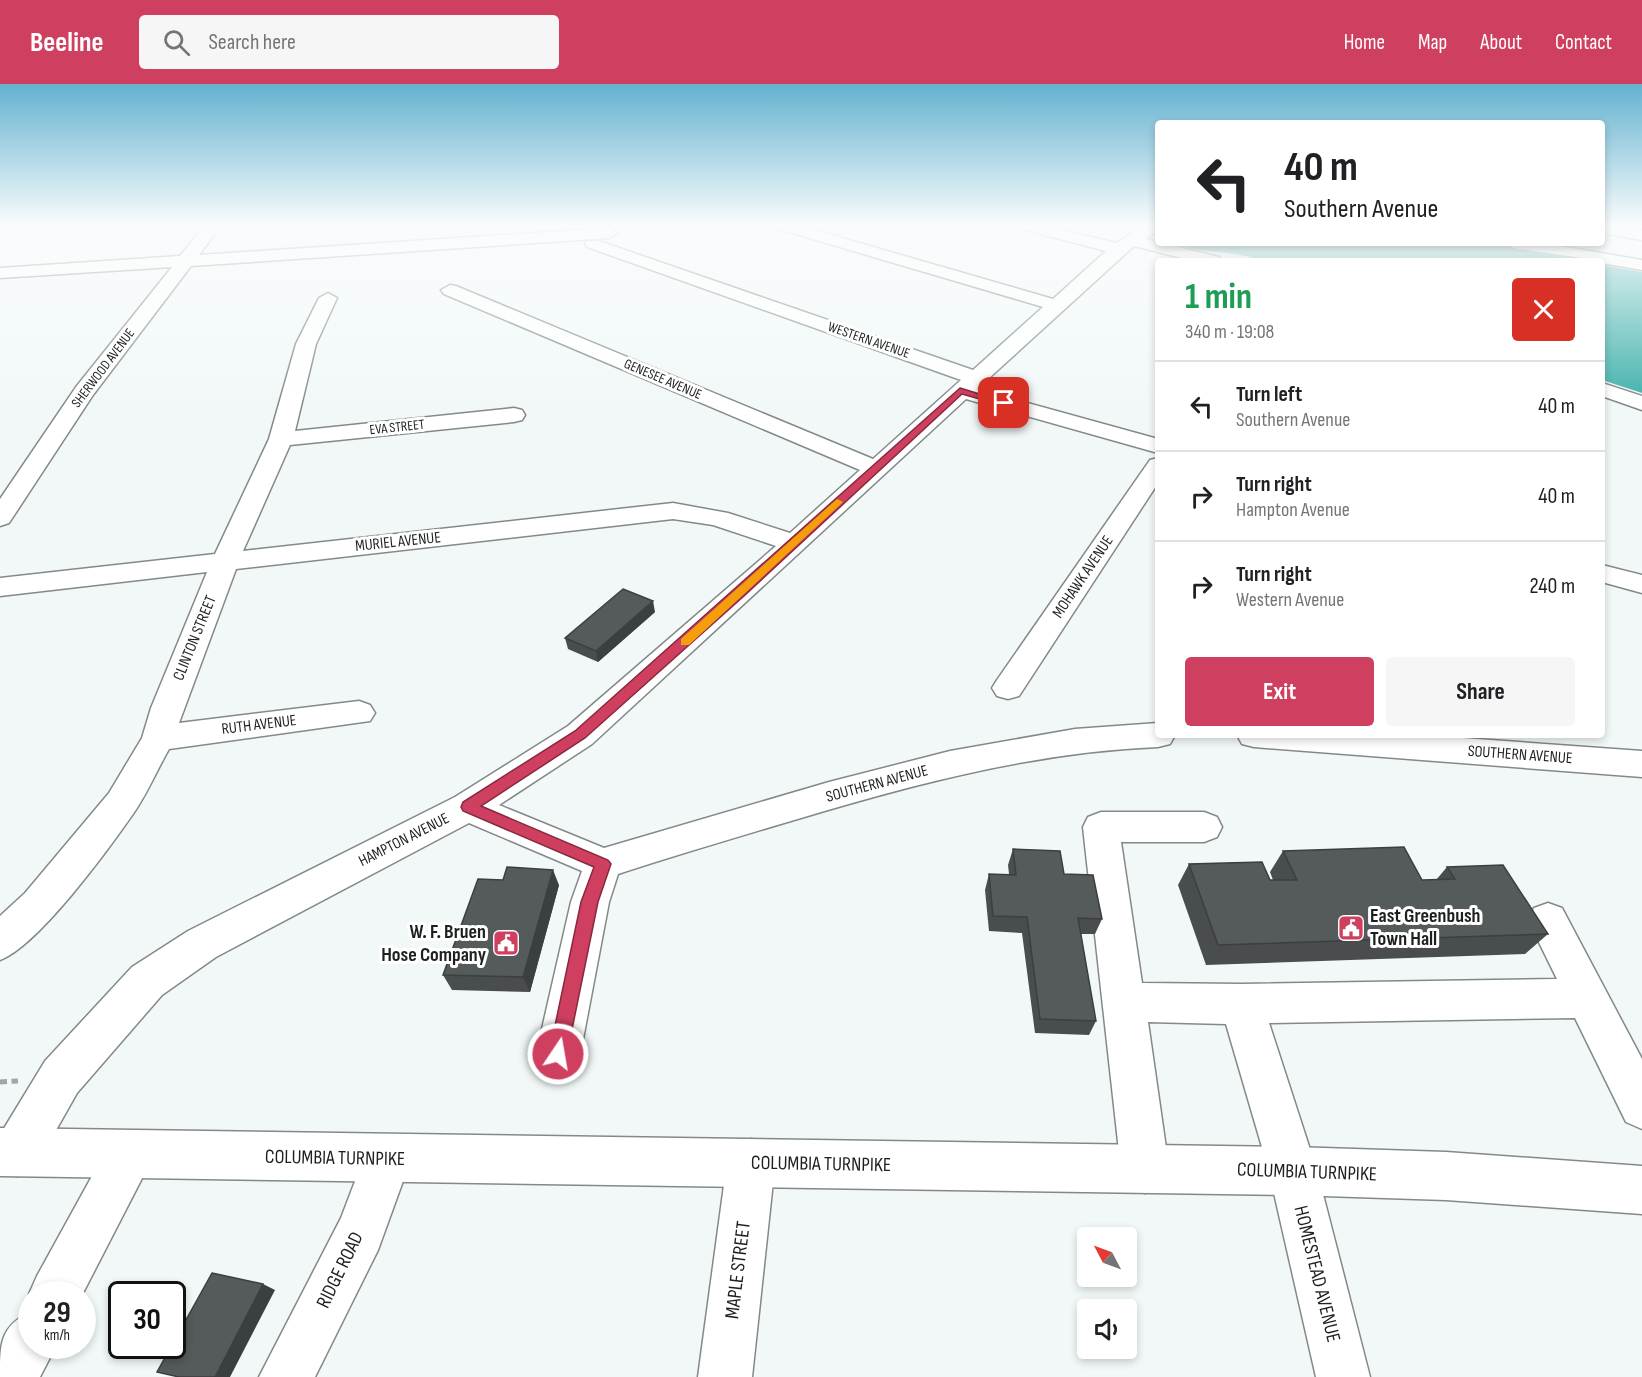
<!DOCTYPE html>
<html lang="en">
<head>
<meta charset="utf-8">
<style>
	body { margin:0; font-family:"Sofia Sans Condensed",sans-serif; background:#f6f6f6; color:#202124; height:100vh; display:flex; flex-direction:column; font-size:22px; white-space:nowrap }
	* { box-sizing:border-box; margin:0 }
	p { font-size:20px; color:#757577 }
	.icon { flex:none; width:33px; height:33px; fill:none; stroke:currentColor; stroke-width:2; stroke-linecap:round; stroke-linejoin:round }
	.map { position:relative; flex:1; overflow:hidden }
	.details { position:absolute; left:1155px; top:174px; width:450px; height:480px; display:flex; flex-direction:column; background:#fff; border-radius:6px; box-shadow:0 3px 9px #0003 }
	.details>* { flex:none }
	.hud { position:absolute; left:1155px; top:36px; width:450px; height:126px; border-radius:6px; box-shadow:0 3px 9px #0003; background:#fff; color:#202124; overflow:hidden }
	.needle { width:39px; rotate:311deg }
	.buttons { position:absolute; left:1077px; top:1143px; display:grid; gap:12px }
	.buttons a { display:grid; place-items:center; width:60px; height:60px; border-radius:6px; background:#fff; box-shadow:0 3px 9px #0003; font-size:30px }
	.speed { position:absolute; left:18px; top:1197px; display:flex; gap:12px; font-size:30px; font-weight:700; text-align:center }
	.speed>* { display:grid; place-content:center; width:78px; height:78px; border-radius:50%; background:#fff; box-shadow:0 3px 9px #0003; line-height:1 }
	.speed small { font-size:15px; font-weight:400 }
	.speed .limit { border:3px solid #111; border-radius:9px; background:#fff; color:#111 }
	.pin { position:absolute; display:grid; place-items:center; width:51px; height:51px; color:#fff; margin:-26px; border-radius:12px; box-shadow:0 3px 9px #0006 }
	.me { position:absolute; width:66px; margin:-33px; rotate:12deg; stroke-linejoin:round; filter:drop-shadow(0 0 4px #0008) }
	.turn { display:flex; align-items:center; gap:21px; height:126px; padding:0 30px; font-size:27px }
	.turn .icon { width:78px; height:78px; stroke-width:2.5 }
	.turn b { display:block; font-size:42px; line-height:51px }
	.round { display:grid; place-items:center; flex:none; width:63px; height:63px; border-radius:6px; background:#f6f6f6 }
	.headline { display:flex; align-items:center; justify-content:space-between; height:102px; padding:0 30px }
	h1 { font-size:36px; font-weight:700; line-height:45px; color:#1e9e55 }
	.primary-button { display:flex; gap:12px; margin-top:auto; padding:12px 30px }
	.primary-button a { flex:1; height:69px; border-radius:6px; background:#cf3f5f; color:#fff; font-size:24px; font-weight:700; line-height:69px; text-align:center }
	.primary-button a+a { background:#f6f6f6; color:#202124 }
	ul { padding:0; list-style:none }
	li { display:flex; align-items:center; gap:18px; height:90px; padding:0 30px; border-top:2px solid #e0e0e0 }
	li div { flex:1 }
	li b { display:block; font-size:22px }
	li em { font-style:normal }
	header { display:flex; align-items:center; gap:36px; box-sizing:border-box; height:84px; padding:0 30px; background:#cf3f5f; color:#fff }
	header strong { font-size:28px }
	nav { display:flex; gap:33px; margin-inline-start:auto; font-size:21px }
	.search { width:420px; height:54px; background:#f6f6f6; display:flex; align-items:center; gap:15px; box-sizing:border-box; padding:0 21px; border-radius:6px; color:#757577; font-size:22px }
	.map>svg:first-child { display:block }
</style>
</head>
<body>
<header>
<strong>Beeline</strong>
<div class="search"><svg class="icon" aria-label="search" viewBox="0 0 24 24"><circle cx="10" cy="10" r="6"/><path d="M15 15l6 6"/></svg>Search here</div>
<nav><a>Home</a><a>Map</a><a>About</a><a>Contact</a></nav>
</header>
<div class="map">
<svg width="1642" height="1293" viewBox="0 0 1642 1293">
	<rect width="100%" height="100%" fill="#f2f8f8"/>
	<g fill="#3fb0ab">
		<path d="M1176,159H1489L1583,177H1263C1236,166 1203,171 1176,159Z"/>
		<path d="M1602,181L1642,188V309L1602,296Z"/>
	</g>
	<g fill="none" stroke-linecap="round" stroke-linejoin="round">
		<defs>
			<g id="minor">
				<path d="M206,140H222L199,171L609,144L617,149L609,154L191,182L93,311L9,439L0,442V415L76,303L172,183L0,194V184L180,172Z"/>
				<path d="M770,140H794L1053,215L1106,167L1014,143L1012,140H1037L1116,159L1148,140H1158V147L1145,155L1219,173L1222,177H1193L1134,162L977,305L1158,355V369L966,315L592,660L499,721L604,764L829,698L950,667L1075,645L1158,639V651H1175L1170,660L1158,663C1036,668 918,699 801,734C740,752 679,770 618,790L609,818L580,971L574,986L558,992L542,986L536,971L571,818L582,787L469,739L216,873L162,911L77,1009L34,1085L17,1092L0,1085V1051L45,977L132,883L188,847L455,713L568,642L776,462L713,441L673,435L236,485L179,639L359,617L370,621L375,629L370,637L169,665C157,686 147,710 133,730C108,766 38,862 0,876V832L25,809L109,709L142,654L151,624L207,488L0,512V494L215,470L269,355L296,260L319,214L328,209L337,214L316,260L295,347L514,324L522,326L525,331L522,336L514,338L290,361L243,467L673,419L728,429L790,449L860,386L444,210L441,206L450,201L456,202L873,375L961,296L587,163L585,160L587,157H599L973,286L1043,223L772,143Z"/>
				<path d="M1602,140L1642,146V156L1602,149Z"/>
				<path d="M1505,159H1542L1642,176V186L1602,179V177L1513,164Z"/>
				<path d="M1602,299L1642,312V326L1602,312Z"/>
				<path d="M1158,374V399L1019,612L1008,615L997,612L992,604L997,596L1150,376Z"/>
				<path d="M1602,481L1642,491V509L1602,498Z"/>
				<path d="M1237,651H1421L1642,667V693L1254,663L1242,660Z"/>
				<path d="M1101,728H1204L1217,733L1222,743L1217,753L1204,758H1121L1142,899L1242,900L1557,895L1528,836L1534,824L1548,819L1562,824L1642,975V1045L1626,1038L1575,934L1269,939L1317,1087L1370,1293H1316L1269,1087L1226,940L1148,938L1169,1085L1162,1102L1145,1109L1128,1102L1121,1085L1083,743L1088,733Z"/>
				<path d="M130,1047L147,1054L154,1071L82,1211L32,1210V1216L29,1210L37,1192L113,1054Z"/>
				<path d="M387,1051L404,1058L411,1075L378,1166L315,1293H259L341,1134L370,1058Z"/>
				<path d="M751,1055L768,1062L775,1079L752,1293H698L727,1079L734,1062Z"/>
				<path d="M32,1227V1262H56L40,1293H0C0,1259 0,1242 32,1227Z"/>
			</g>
			<path id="major" d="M0,1044L1293,1063L1446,1068L1642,1082V1130L1446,1116L1293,1111L0,1092Z"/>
		</defs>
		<use href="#minor" stroke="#838989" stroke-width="3"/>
		<use href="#major" stroke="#838989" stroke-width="3"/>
		<path stroke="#a1a5a5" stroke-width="5" stroke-dasharray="7 4.5" stroke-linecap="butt" d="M0,998L18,997"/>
		<use href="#minor" fill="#fff" fill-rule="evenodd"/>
		<use href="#major" fill="#fff" fill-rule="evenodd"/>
	</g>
	<g fill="#494d4d">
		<path d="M655,528L598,578L568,565L565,554Z"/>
		<path d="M1013,765L1064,790L1102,835L1095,850H1081L1096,937L1089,951L1035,949L1022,849L989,847L985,806L989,790H1009L1008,781Z"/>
		<path d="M1283,767L1422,796H1436L1447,783L1548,850L1525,870L1206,881L1178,801L1189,780L1270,796H1273L1270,788Z"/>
		<path d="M503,796L559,801L530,908L452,906L443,891Z"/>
	</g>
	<g fill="#3c3f3f">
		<path d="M653,517L655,528L598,578L596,567Z"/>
		<path d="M553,786L559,801L530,908L523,893Z"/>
		<path d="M263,1200L275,1206L230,1293H215Z"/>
	</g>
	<g fill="#555a5a" stroke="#3c3f3f" stroke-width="1.5">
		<path d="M623,505L653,517L596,567L565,554Z"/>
		<path d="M1404,763L1422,796L1455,795L1447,783L1503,781L1548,850L1218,861L1189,780L1262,778L1270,796H1297L1283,767Z"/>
		<path d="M1013,765L1060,767L1064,790L1093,791L1102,835L1078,834L1096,937L1040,935L1027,833L993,832L989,790L1016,791Z"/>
		<path d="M507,783L553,786L523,893L443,891L478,795L503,796Z"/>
		<path d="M212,1189L263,1200L215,1293H179L157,1288Z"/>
	</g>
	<linearGradient id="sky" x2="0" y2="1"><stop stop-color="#64b2d0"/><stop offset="0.44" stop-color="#f9fcfc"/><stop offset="1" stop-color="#f9fcfc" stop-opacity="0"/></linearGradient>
	<rect width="1642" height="321" fill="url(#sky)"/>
	<path fill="#cf3f5f" stroke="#87293e" stroke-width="1.5" d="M960,304L1009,319L1004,322L962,310L744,512L585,654L481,722L608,776L611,780L598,818L567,970L564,977L558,979L551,977L549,970L581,818L594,783L463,727L461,723L463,718L575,647Z"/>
	<path fill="#f59e0b" d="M837,415L843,418L841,420L689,561H681V555Z"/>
	<defs>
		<symbol id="civic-square" viewBox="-11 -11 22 22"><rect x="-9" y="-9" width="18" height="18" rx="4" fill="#cf3f5f" stroke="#fff"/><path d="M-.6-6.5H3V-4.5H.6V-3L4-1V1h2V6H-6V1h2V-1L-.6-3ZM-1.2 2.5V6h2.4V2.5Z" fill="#fff"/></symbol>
	</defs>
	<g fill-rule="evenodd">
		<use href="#civic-square" x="1336" y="829" width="30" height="30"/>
		<use href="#civic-square" x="491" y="844" width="30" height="30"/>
	</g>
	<g text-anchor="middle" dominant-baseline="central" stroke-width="6" stroke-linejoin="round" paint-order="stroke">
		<g font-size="14" fill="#1e2020" stroke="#fff">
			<text transform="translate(869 256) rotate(19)">WESTERN AVENUE</text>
			<text transform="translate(103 284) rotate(-53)">SHERWOOD AVENUE</text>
			<text transform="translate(663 295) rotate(23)">GENESEE AVENUE</text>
			<text transform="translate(397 343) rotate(-6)">EVA STREET</text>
		</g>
		<g font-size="16" fill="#1e2020" stroke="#fff">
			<text transform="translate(398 458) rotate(-6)">MURIEL AVENUE</text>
			<text transform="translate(1083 493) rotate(-56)">MOHAWK AVENUE</text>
			<text transform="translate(195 554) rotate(-68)">CLINTON STREET</text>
			<text transform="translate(259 641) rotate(-7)">RUTH AVENUE</text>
			<text transform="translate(1520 671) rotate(4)">SOUTHERN AVENUE</text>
			<text transform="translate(877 700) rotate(-15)">SOUTHERN AVENUE</text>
			<text transform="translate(404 756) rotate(-27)">HAMPTON AVENUE</text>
		</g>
		<g font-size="20" font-weight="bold" fill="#1e2020" stroke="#fff" text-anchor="start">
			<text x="1370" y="832">East Greenbush<tspan x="1370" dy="23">Town Hall</tspan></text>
			<text x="486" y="848" text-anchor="end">W. F. Bruen<tspan x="486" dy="23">Hose Company</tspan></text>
		</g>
		<g font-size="20" fill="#1e2020" stroke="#fff">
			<text transform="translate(335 1074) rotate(1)">COLUMBIA TURNPIKE</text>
			<text transform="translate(821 1080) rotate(1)">COLUMBIA TURNPIKE</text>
			<text transform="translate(1307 1088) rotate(2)">COLUMBIA TURNPIKE</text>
			<text transform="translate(340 1186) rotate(-64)">RIDGE ROAD</text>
			<text transform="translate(738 1186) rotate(-83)">MAPLE STREET</text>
			<text transform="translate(1317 1190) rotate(76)">HOMESTEAD AVENUE</text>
		</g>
	</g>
</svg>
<div class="buttons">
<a><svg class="needle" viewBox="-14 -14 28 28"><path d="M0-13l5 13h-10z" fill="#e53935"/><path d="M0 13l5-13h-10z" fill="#757577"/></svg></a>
<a><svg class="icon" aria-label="sound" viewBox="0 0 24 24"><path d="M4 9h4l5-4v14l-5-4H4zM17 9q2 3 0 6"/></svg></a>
</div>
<div class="speed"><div>29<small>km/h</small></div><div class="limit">30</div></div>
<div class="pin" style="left:1004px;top:319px;background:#d93025"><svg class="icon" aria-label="arrive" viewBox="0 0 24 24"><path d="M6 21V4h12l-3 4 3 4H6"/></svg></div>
<svg class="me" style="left:558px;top:970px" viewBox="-20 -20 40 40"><circle r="17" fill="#cf3f5f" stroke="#fff" stroke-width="3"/><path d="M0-11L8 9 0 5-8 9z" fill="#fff"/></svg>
<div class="hud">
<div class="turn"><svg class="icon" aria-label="left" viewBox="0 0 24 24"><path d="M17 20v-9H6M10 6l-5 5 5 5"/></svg><div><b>40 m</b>Southern Avenue</div></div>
</div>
<section class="details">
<div class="headline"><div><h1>1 min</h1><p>340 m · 19:08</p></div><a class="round" style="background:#d93025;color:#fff"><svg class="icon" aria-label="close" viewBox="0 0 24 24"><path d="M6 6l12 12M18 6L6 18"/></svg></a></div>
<ul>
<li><svg class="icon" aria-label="left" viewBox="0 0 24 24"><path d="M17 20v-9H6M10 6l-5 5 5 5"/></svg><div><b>Turn left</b><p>Southern Avenue</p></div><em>40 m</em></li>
<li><svg class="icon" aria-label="right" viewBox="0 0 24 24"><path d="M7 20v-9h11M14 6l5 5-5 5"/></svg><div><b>Turn right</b><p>Hampton Avenue</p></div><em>40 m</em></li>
<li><svg class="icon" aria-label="right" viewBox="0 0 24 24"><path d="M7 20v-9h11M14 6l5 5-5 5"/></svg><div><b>Turn right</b><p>Western Avenue</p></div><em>240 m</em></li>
</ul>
<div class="primary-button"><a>Exit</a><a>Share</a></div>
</section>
</div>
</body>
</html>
